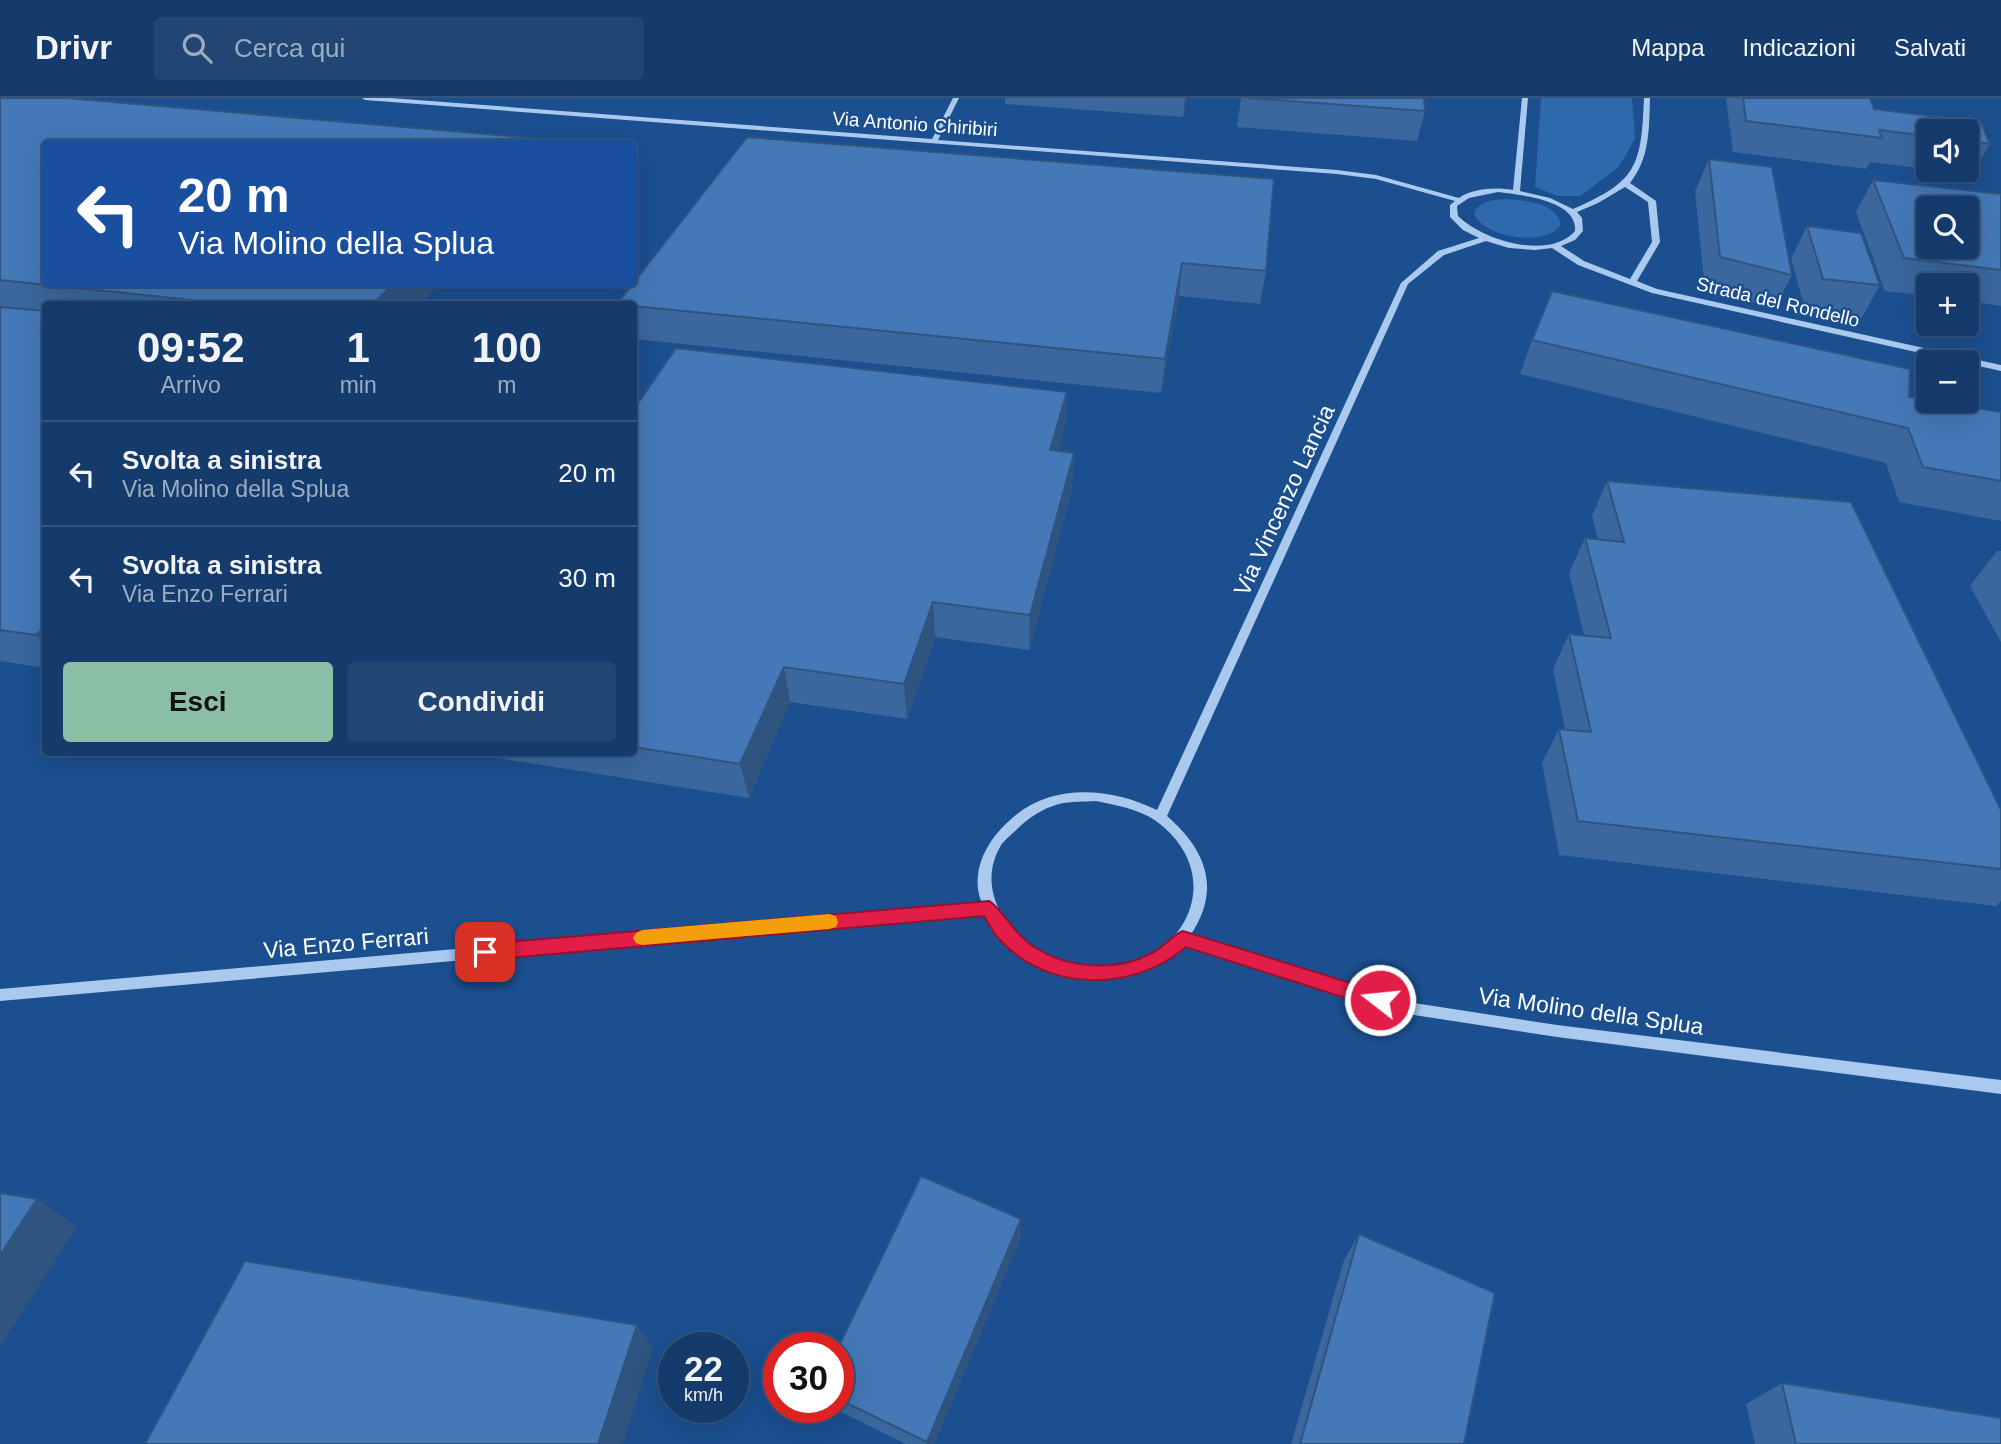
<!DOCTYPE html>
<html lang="it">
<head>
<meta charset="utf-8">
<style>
	body { margin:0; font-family:Helvetica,sans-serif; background:#214673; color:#f1f3f6; height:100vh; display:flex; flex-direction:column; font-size:26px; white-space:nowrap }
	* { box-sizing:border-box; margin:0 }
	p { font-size:23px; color:#9dadc1 }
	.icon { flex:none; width:38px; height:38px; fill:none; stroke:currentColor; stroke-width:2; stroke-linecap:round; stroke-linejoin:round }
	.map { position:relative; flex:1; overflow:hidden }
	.drawer { position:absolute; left:42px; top:203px; width:595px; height:455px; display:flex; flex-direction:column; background:#143b6b; border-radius:7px; box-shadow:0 7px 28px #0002,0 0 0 2px #33557e }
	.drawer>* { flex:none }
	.hud { position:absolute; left:42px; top:42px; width:595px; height:147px; border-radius:7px; box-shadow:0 7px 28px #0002,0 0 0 2px #33557e; background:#1a4fa0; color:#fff; overflow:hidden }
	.tools { position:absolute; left:1916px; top:21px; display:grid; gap:14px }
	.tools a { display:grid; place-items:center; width:63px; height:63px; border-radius:7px; background:#143b6b; box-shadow:0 7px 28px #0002,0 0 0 2px #33557e; font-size:35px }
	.speed { position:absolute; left:658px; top:1234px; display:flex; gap:14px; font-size:35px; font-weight:700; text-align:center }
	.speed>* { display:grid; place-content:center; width:91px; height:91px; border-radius:50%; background:#143b6b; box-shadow:0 7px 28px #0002,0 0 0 2px #33557e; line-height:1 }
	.speed small { font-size:18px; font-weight:400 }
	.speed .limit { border:10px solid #d22; background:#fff; color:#111 }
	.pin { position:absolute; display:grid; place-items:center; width:60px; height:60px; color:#fff; margin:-30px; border-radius:14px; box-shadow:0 4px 10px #0006 }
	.me { position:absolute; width:77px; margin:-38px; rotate:286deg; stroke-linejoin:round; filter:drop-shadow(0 0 5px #0008) }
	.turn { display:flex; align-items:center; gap:24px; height:147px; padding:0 21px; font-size:32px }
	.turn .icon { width:91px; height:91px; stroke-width:2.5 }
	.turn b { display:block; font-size:49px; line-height:60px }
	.eta { display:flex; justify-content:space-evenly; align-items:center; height:119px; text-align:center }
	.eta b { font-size:42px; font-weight:800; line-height:49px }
	.cta { display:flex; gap:14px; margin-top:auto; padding:14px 21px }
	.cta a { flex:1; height:80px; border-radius:7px; background:#8abfa5; color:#111; font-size:28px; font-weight:800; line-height:80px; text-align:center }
	.cta a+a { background:#214673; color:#f1f3f6 }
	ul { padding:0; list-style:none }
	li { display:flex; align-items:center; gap:21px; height:105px; padding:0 21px; border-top:2px solid #33557e }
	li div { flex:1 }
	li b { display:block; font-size:26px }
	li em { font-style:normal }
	header { display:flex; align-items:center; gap:42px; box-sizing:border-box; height:98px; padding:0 35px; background:#143b6b; border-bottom:2px solid #33557e }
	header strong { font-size:33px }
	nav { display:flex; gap:38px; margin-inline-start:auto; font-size:24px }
	.search { width:490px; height:63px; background:#214673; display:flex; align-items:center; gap:18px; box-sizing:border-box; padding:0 24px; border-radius:7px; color:#9dadc1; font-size:26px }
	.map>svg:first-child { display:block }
</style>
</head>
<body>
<header>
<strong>Drivr</strong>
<div class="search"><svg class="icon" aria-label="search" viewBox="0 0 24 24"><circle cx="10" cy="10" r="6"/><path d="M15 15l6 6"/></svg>Cerca qui</div>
<nav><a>Mappa</a><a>Indicazioni</a><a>Salvati</a></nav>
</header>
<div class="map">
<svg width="2001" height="1346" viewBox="0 0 2001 1346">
	<rect width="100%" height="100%" fill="#1b4f8f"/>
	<g fill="#2e69ad">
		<path d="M1541,0H1632L1635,41L1618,70L1580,98H1557L1535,89Z"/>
		<path d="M1504,101C1523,102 1556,104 1561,126C1548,150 1484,140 1474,116C1479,103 1492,102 1504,101Z"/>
	</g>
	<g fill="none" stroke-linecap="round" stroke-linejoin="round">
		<path fill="#a9c9ee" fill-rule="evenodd" d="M362,0H390L932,41L953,0H959L938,42L1337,72L1376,77L1459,100C1473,90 1496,89 1513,92L1522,0H1528L1520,93L1550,100L1573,111C1638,83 1641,68 1644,0H1650C1649,31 1650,60 1630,85L1656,103L1660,144L1637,183L1657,191L2001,267V273L1652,195L1578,167L1552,150L1535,152L1509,150L1486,143L1444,157L1408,186L1167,718C1206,752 1222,791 1190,838L1401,903L1557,927L2001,982V996L1557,939L1401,915L1184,847C1177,853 1171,860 1163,865C1107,899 1015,876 987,816L0,903V891L982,805C975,790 977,772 983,758C990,743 997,734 1009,723C1049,684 1110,689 1157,712L1401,185L1438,153L1479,140L1463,132L1450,119V107L1455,103L1376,81L1337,76L365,2ZM1625,89L1648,104L1652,144L1630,181L1584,163L1561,148L1575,142L1583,133L1582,120L1577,114L1598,105ZM1498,94C1521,97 1578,102 1575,133C1549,163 1482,142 1458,118L1457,108L1469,100ZM1096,703C1116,707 1139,711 1156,723C1205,759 1206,815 1159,853C1143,866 1118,868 1098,868C1082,867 1067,865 1052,859C1009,842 975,793 1000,749C1003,743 1010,738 1014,734C1027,721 1041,711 1059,706C1071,703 1084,704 1096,703Z"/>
	</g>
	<g fill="#3a679d">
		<path d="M0,0L544,41L545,46H46V186H439L419,206H46V570L0,563Z"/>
		<path d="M1005,0H1187L1183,19L1005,6Z"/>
		<path d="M1241,0H1424L1425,13L1417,43L1237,29Z"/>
		<path d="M1726,0H1870L1874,11L1981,24L1990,46L1972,77L1934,72H1967V33H1928V71L1870,64L1866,71L1733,54Z"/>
		<path d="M747,39L1266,173L1260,206L1179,198L1161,295L634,241V206Z"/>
		<path d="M1709,61L1792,177L1775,210L1705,192L1695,93Z"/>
		<path d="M1873,82L2001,96V208L1967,203V187H1928V198L1885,193L1856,114Z"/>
		<path d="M1807,128L1880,187L1861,221L1806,214L1791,161Z"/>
		<path d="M1532,242L1909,299L2001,314V423L1899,404L1886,365L1520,276Z"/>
		<path d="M1067,294L1065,328L1058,353L1074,355L1072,390L1029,552L935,539L907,621L790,604L749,700L460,654H634V311Z"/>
		<path d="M1607,383L2001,712V803L1996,808L1559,757L1542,665L1559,631H1565L1553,571L1569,536L1584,537L1569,475L1585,440L1598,441L1592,418Z"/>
		<path d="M1997,453H2001V544L1970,488Z"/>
		<path d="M1359,1136L1464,1346H1291L1344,1162Z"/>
		<path d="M1021,1139L934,1346H906L831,1309H838V1250Z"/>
		<path d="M1782,1285L2001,1346H1755L1746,1306Z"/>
	</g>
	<g fill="#305480">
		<path d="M1185,0H1187L1183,19Z"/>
		<path d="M1182,165L1179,198L1161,295L1165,261Z"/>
		<path d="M394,186H439L419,206H372Z"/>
		<path d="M1067,294L1065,328L1048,387L1050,352Z"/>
		<path d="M1074,355L1072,390L1029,552L1030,517Z"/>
		<path d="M933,504L935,539L907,621L904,586Z"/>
		<path d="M46,528V548L36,537Z"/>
		<path d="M784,569L790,604L749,700L740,666Z"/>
		<path d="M37,1101L77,1128L0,1249V1157Z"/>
		<path d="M1021,1121V1139L934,1346H927V1344Z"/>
		<path d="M637,1227L653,1250L623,1346H598Z"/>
	</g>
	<g fill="#4478b7" stroke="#305480" stroke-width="2" fill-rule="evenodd">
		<path d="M0,0H66L544,41L539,46H46V186H394L372,206H230L0,182Z"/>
		<path d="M1249,0H1424L1425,13Z"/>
		<path d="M1743,0H1870L1874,11L1981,24L1990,46L1967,43V33H1928V38L1879,32L1882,40L1746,23Z"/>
		<path d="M747,39L1274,81L1266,173L1182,165L1165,261L634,208V206H617Z"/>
		<path d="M1709,61L1772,69L1792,177L1720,159Z"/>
		<path d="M1873,82L2001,96V172L1904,160ZM1928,110H1967V149H1928Z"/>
		<path d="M1807,128L1861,135L1880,187L1823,181Z"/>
		<path d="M1552,193L1910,271L1909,299L2001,314V383L1923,369L1908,330L1532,242Z"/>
		<path d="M0,209L46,213V528L36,537L0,532Z"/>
		<path d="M676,250L1067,294L1050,352L1074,355L1030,517L933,504L904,586L784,569L740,666L634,649V311Z"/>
		<path d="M1607,383L1851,404L2001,712V771L1578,723L1559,631L1591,634L1569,536L1611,540L1585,440L1624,444Z"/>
		<path d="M921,1078L1021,1121L927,1344L838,1301V1250Z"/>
		<path d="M0,1095L37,1101L0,1157Z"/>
		<path d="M1359,1136L1495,1195L1464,1346H1300Z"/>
		<path d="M245,1163L637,1227L598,1346H145Z"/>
		<path d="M1782,1285L2001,1320V1346H1796Z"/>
	</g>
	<path fill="#e11d48" stroke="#92132f" stroke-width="2" d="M989,803C997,806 1014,833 1025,842C1059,870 1113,876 1152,855C1164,849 1171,838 1183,833L1380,894L1386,897L1389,902L1386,908L1380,911L1186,849C1133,894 1048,895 999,841C993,835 989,826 984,818L485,862L479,859L476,854L479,849L485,846Z"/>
	<path fill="#f59e0b" d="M829,816L836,818L838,824L836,829L829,831L642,847L636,845L633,840L636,835L642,832Z"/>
	<g text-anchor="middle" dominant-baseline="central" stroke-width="5" stroke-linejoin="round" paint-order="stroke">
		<g font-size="19" fill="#fff" stroke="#1b4f8f">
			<text transform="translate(915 26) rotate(4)">Via Antonio Chiribiri</text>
			<text transform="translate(1778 204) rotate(13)">Strada del Rondello</text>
		</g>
		<g font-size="23" fill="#fff" stroke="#1b4f8f">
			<text transform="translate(1284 402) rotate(-65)">Via Vincenzo Lancia</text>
			<text transform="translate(346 845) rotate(-5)">Via Enzo Ferrari</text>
			<text transform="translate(1591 913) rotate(8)">Via Molino della Splua</text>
		</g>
	</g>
</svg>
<div class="tools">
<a><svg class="icon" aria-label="sound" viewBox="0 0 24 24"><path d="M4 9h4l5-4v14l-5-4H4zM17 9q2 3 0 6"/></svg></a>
<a><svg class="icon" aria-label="search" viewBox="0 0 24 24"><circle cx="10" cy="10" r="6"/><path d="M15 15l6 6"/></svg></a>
<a>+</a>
<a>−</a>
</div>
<div class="speed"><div>22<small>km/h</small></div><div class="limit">30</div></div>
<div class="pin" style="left:485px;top:854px;background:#d93025"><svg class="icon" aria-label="arrive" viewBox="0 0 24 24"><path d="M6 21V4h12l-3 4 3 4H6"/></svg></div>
<svg class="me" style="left:1380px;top:902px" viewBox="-20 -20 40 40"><circle r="17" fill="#e11d48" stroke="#fff" stroke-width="3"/><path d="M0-11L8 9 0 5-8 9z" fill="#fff"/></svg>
<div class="hud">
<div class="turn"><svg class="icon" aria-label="left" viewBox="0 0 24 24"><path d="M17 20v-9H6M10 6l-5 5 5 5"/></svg><div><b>20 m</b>Via Molino della Splua</div></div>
</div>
<section class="drawer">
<div class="eta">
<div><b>09:52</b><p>Arrivo</p></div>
<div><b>1</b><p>min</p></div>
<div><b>100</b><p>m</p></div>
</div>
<ul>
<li><svg class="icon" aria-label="left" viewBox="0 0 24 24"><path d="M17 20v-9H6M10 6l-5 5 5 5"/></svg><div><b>Svolta a sinistra</b><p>Via Molino della Splua</p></div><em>20 m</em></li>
<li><svg class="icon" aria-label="left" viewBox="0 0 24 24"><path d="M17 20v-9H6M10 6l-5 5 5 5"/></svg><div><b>Svolta a sinistra</b><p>Via Enzo Ferrari</p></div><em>30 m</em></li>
</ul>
<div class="cta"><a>Esci</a><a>Condividi</a></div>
</section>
</div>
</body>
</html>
